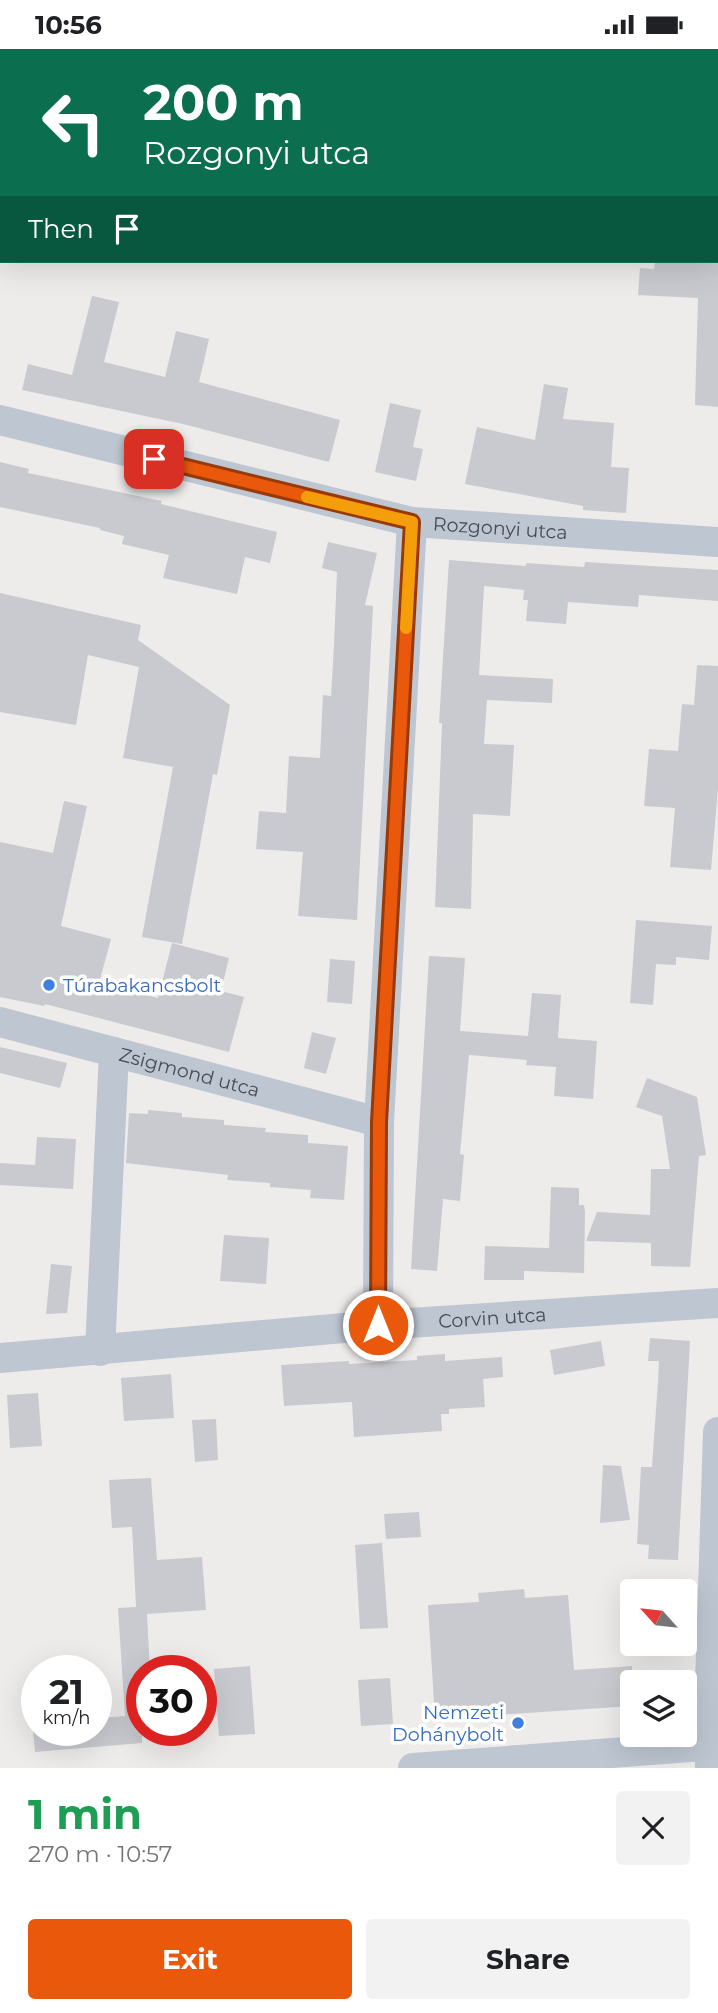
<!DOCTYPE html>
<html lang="en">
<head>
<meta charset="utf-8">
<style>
	body { margin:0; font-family:Montserrat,sans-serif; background:#f2f2f2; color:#202124; height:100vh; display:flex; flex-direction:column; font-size:26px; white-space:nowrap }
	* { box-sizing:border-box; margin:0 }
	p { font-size:23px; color:#757577 }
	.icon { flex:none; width:38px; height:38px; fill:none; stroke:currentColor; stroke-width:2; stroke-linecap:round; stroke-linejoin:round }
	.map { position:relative; height:1719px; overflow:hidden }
	.side { display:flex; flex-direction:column; background:#fff; flex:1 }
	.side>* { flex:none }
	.top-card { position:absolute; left:0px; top:0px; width:719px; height:214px; box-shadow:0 7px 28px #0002; background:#0b6e4f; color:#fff; overflow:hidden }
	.needle { width:46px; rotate:297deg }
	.buttons { position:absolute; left:620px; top:1530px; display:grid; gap:14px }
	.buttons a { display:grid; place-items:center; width:77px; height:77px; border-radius:7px; background:#fff; box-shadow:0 7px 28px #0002; font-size:35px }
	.speed { position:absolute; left:21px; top:1606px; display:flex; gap:14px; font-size:35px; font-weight:700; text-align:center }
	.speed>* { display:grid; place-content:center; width:91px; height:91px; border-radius:50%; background:#fff; box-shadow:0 7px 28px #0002; line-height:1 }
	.speed small { font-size:18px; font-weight:400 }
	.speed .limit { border:10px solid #d22; background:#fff; color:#111 }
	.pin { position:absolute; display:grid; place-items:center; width:60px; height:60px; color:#fff; margin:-30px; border-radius:14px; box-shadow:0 4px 10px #0006 }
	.me { position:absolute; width:77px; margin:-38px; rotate:0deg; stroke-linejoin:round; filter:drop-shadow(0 0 5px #0008) }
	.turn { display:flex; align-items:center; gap:24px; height:147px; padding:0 28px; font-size:32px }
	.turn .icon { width:91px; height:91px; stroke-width:2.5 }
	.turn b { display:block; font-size:49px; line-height:60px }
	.then { display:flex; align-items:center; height:66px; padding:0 28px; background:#0003; gap:14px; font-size:26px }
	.round { display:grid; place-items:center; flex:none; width:74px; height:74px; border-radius:7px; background:#f2f2f2 }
	.head { display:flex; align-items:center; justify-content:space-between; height:119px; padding:0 28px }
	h1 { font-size:42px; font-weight:700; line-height:52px; color:#1e9e55 }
	.primary-button { display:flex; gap:14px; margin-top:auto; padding:14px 28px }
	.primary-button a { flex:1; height:80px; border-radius:7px; background:#ea580c; color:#fff; font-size:28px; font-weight:700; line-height:80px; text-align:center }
	.primary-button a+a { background:#f2f2f2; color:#202124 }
	.status { display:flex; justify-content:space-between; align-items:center; height:49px; padding:0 35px; background:#fff; direction:ltr }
	.status svg { height:19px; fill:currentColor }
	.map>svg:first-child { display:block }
</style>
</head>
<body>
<div class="status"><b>10:56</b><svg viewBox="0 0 49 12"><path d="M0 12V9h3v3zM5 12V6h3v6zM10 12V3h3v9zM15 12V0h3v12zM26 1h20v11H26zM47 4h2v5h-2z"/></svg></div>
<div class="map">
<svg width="718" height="1719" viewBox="0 0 718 1719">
	<rect width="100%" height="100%" fill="#eeebeb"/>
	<g fill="#c8cad0">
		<path d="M718,199V358L695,356L698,249L638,246L640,219L654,220L655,212H718Z"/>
		<path d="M92,247L119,253L104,313L165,328L176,282L209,290L199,333L340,371L329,413L183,375L22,341L28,315L72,326Z"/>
		<path d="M544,335L568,339L563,370L614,374L611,418L629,419L626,464L583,461V457L465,435L477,378L535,391Z"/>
		<path d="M390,354L421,361L413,398L423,400L416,432L375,423Z"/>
		<path d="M0,413L29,420L28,424L162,452L161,455L277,483L270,514L245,508L237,545L163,529L169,506L122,495L124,487L100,481V479L0,458Z"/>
		<path d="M328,493L377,504L365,556L373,557L357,871L298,867L303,803L256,800L259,762L286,764L289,707L320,709L323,646L331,647L334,596L337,523L322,519Z"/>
		<path d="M449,511L526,517V514L584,518L585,513L718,521V552L639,546L638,558L568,553L566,575L526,572L528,551H523L524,541L484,537L479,626L553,630L552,654L487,651L484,695L514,696L510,767L473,765L471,860L435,858L442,674H439Z"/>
		<path d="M0,544L141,576L138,591L230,656L217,726L213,725L182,895L142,888L173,718L123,709L139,618L88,606L76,676L0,663Z"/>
		<path d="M697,616L718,617V739L711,821L670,818L675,759L644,757L649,700L678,702L682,655L694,656Z"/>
		<path d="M64,752L87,757L61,877L111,890L99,934L158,949L172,894L229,909L221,942L244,948L229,1003L45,955L44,957L0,948V793L53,804Z"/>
		<path d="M636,871L712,877L709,911L676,908V916L656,915L653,956L630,954Z"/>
		<path d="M429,907L465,909L460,982L528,987L532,944L561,946L558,989L597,992L593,1050L554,1047L556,1018L526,1016L527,1011L469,1006L460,1105L464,1106L460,1152L443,1150L437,1222L411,1220Z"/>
		<path d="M330,910L355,912L352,955L327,953Z"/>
		<path d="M312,983L336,989L326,1025L304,1019Z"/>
		<path d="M0,998L67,1014L60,1039L0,1024Z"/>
		<path d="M647,1029L697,1048L706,1106L699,1107L690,1218L651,1217V1194L586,1192L597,1163L650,1166L651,1120H670L662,1067L636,1058Z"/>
		<path d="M148,1061L182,1064V1068L224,1071V1076L266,1079L265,1083L308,1086V1094L348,1097L344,1151L310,1149L311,1141L270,1138V1134L227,1131L228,1126L126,1114L129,1064L148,1065Z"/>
		<path d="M37,1088L76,1090L73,1140L0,1136V1114L35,1116Z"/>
		<path d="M551,1138L579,1139V1156H584L585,1163L584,1224L524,1222V1231H484L485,1197L549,1199Z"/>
		<path d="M224,1186L269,1189L266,1235L220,1232Z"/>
		<path d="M51,1215L72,1217L67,1264L46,1265Z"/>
		<path d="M650,1289L690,1292L678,1511L648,1510L649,1496L637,1495L641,1418H652L658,1332L659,1312H648Z"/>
		<path d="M601,1292L605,1317L554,1326L550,1301Z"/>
		<path d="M445,1305V1312L502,1308L503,1328L483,1330L485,1358L449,1360V1365H441L442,1382L354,1388L352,1353L284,1357L281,1316L349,1312V1315L417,1311V1307Z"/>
		<path d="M171,1325L174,1369L124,1372L121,1329Z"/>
		<path d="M38,1344L42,1397L10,1399L7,1346Z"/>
		<path d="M216,1370L218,1411L195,1413L192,1371Z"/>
		<path d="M603,1416L621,1417L630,1471L600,1474Z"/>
		<path d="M151,1429L157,1511L202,1508L206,1561L147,1565L150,1622H142V1694L35,1703L33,1682H96V1669L125,1667L118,1559L136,1558L132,1478L112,1479L109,1431Z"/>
		<path d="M419,1463L421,1488L386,1490L384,1465Z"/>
		<path d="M382,1494L388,1579L360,1580L355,1496Z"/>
		<path d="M524,1540L525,1549L568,1546L574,1621L632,1617V1657L435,1670L428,1556L479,1553L478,1544Z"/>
		<path d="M250,1617L255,1685L219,1687L214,1620Z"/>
		<path d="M390,1629L393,1675L361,1677L358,1631Z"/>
	</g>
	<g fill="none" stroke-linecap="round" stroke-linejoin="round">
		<g stroke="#bec6d1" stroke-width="30">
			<path d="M718,57V55"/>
			<path id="s1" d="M0,371L412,473L718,493"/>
			<path id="s2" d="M0,973L379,1073"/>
			<path d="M378,1276L379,1073L412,473"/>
			<path d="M100,1302L114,1003"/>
			<path id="s3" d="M0,1309L378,1276L718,1254"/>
			<path d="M413,1719L718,1696"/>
			<path d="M710,1719L709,1666L718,1383"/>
		</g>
		<path stroke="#abb8ca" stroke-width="38" d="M334,0L341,2"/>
	</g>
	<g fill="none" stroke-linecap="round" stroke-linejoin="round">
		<defs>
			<path id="route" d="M154,410L412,473L379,1073L378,1276"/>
		</defs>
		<use href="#route" stroke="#983908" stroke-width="18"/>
		<use href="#route" stroke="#ea580c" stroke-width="12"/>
		<path stroke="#f59e0b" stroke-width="12" d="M307,448L412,473L406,579"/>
	</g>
	<g fill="#3f7fe0" stroke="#fff" stroke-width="2.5">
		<circle cx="49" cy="936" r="7"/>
		<circle cx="518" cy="1674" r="7"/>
	</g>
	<g text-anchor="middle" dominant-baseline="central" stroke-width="7" stroke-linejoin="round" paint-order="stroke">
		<g font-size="19" fill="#444d58" stroke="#fff">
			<text stroke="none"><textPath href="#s1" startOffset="513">Rozgonyi utca</textPath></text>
			<text stroke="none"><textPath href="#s2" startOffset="196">Zsigmond utca</textPath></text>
			<text stroke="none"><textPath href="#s3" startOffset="494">Corvin utca</textPath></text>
		</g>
		<g font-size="19" fill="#366cbe" stroke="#fff" text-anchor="start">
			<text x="63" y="936">Túrabakancsbolt</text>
			<text x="504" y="1663" text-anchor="end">Nemzeti<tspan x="504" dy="22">Dohánybolt</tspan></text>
		</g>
	</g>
</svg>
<div class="buttons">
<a><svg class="needle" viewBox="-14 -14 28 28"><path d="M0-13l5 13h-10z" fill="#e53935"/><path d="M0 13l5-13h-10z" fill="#757577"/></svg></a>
<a><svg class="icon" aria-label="layers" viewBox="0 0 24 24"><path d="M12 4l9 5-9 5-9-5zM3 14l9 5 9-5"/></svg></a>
</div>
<div class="speed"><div>21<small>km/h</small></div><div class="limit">30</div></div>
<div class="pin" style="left:154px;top:410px;background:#d93025"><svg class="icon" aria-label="arrive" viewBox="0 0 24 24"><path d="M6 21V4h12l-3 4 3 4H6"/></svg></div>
<svg class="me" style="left:378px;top:1276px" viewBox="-20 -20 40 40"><circle r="17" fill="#ea580c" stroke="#fff" stroke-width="3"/><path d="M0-11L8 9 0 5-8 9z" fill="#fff"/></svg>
<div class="top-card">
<div class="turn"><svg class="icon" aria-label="left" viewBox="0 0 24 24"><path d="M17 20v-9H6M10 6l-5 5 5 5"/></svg><div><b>200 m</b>Rozgonyi utca</div></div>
<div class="then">Then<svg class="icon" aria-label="arrive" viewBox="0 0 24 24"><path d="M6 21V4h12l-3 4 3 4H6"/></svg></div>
</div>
</div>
<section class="side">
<div class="head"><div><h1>1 min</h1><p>270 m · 10:57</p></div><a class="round"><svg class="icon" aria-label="close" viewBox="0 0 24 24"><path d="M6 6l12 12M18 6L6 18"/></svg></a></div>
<div class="primary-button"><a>Exit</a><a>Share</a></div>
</section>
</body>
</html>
